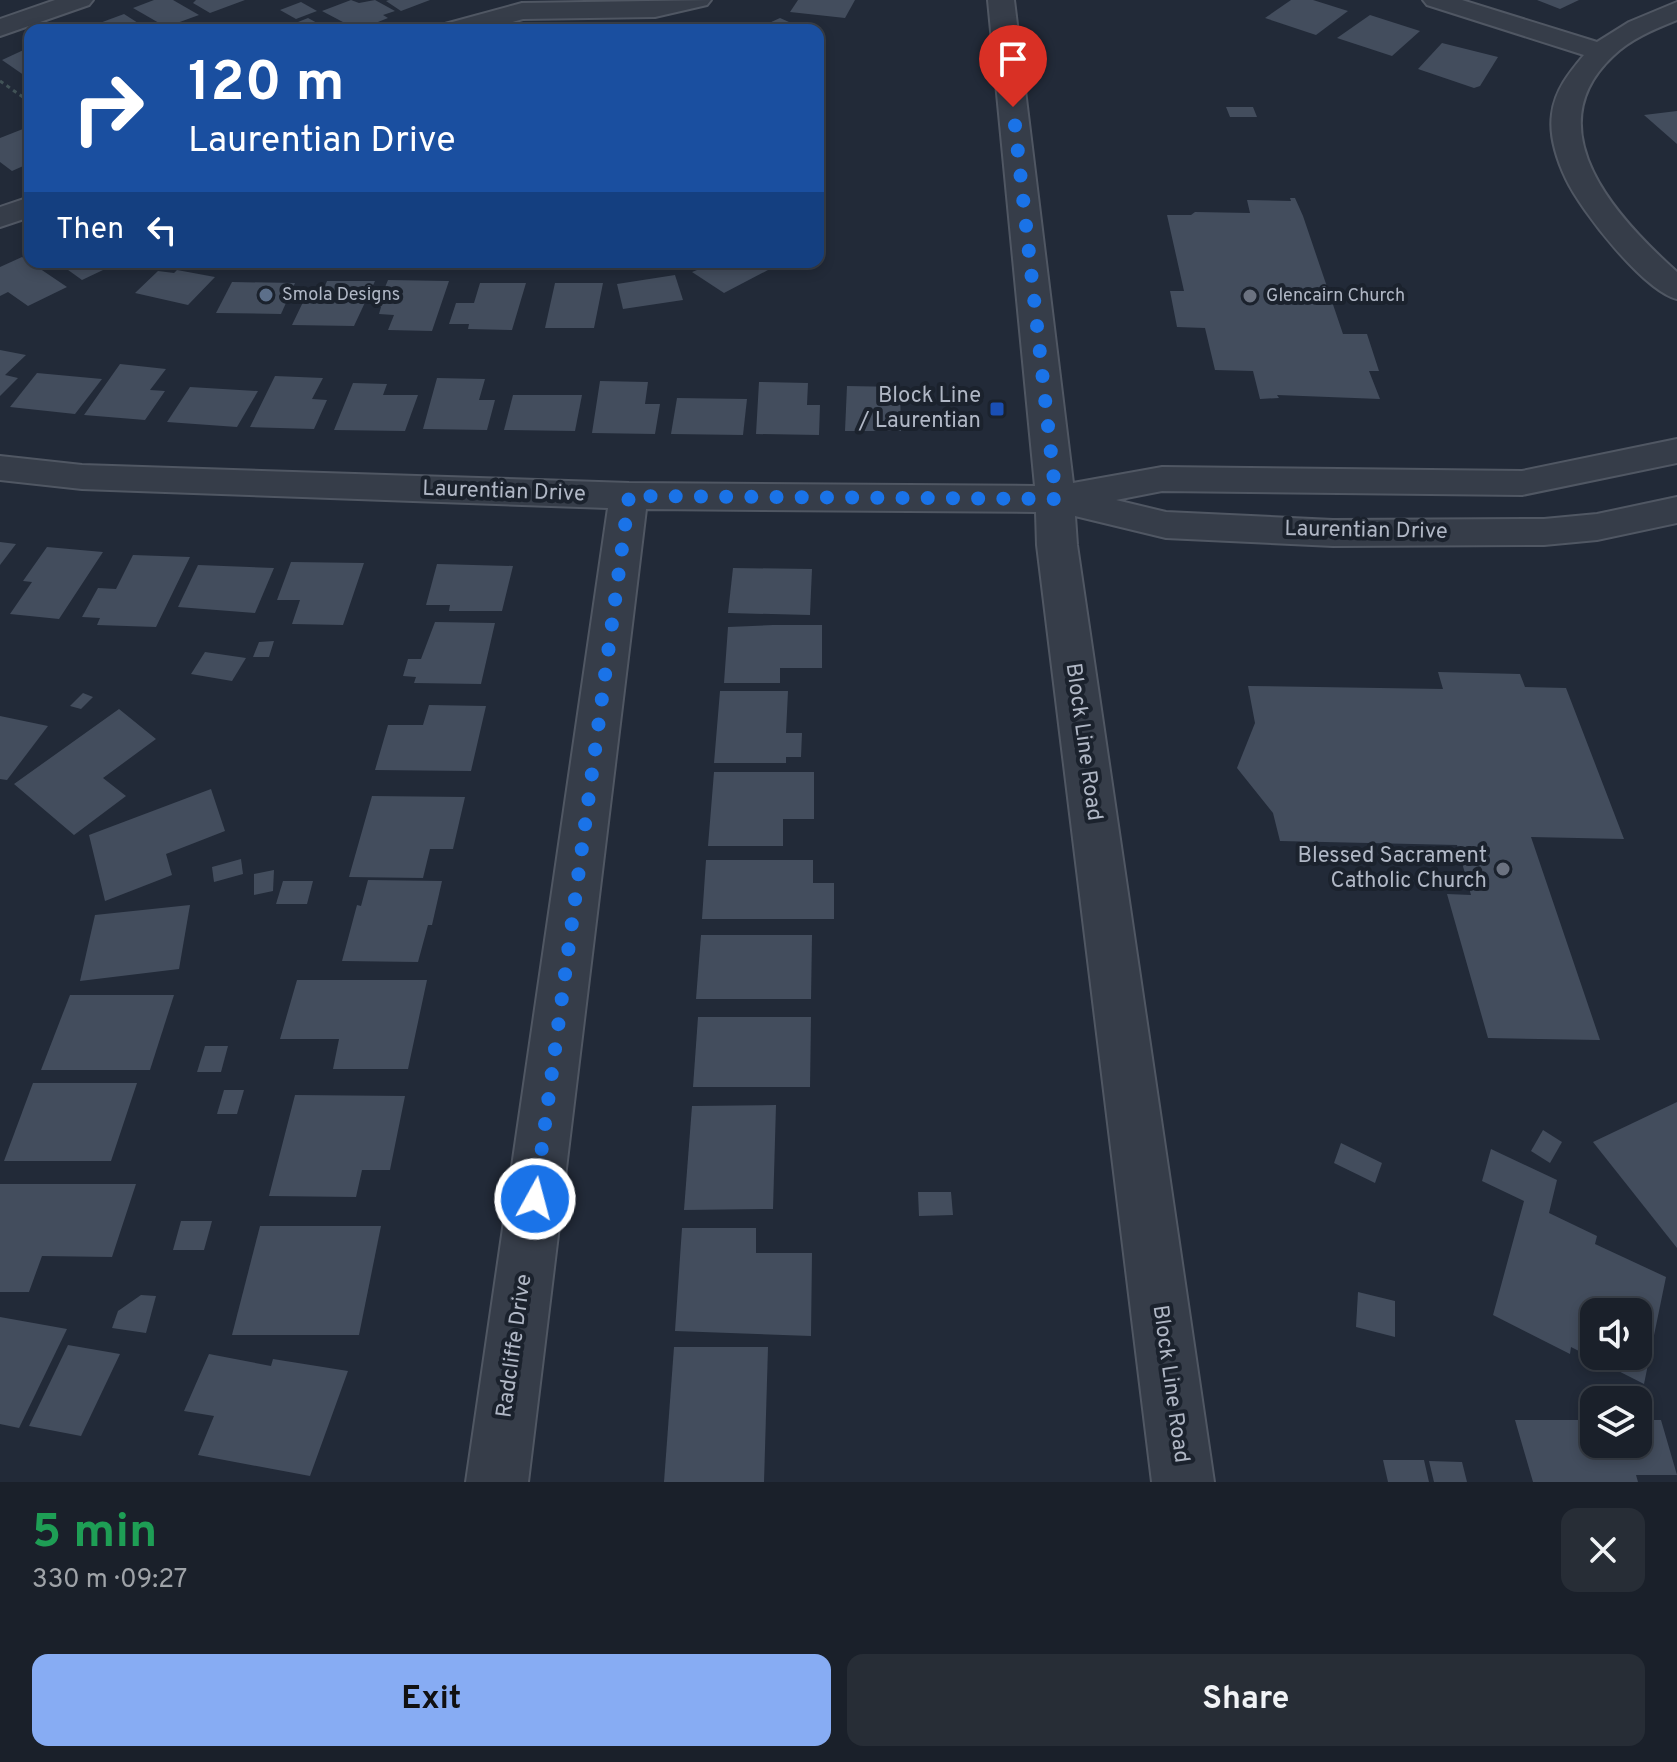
<!DOCTYPE html>
<html lang="en">
<head>
<meta charset="utf-8">
<style>
	body { margin:0; font-family:Overpass,sans-serif; background:#272d36; color:#f1f3f6; height:100vh; display:flex; flex-direction:column; font-size:30px; white-space:nowrap }
	* { box-sizing:border-box; margin:0 }
	p { font-size:26px; color:#9fa3a8 }
	.icon { flex:none; width:44px; height:44px; fill:none; stroke:currentColor; stroke-width:2; stroke-linecap:round; stroke-linejoin:round }
	.map { position:relative; height:1482px; overflow:hidden }
	.side { display:flex; flex-direction:column; background:#1a202a; flex:1 }
	.side>* { flex:none }
	.hud { position:absolute; left:24px; top:24px; width:800px; height:244px; border-radius:16px; box-shadow:0 4px 12px #0003,0 0 0 2px #383e47; background:#1a4fa0; color:#fff; overflow:hidden }
	.buttons { position:absolute; left:1580px; top:1298px; display:grid; gap:16px }
	.buttons a { display:grid; place-items:center; width:72px; height:72px; border-radius:16px; background:#1a202a; box-shadow:0 4px 12px #0003,0 0 0 2px #383e47; font-size:40px }
	.pin { position:absolute; display:grid; place-items:center; width:68px; height:68px; color:#fff; margin:-82px -34px; border-radius:50% 50% 50% 0; rotate:-45deg; box-shadow:0 0 8px #0007 }
	.pin .icon { rotate:45deg }
	.me { position:absolute; width:88px; margin:-44px; rotate:7deg; stroke-linejoin:round; filter:drop-shadow(0 0 6px #0008) }
	.turn { display:flex; align-items:center; gap:28px; height:168px; padding:0 32px; font-size:36px }
	.turn .icon { width:104px; height:104px; stroke-width:2.5 }
	.turn b { display:block; font-size:56px; line-height:68px }
	.then { display:flex; align-items:center; height:76px; padding:0 32px; background:#0003; gap:16px; font-size:30px }
	.round { display:grid; place-items:center; flex:none; width:84px; height:84px; border-radius:16px; background:#272d36 }
	.overview { display:flex; align-items:center; justify-content:space-between; height:136px; padding:0 32px }
	h1 { font-size:48px; font-weight:700; line-height:60px; color:#1e9e55 }
	.button { display:flex; gap:16px; margin-top:auto; padding:16px 32px }
	.button a { flex:1; height:92px; border-radius:16px; background:#87acf3; color:#111; font-size:32px; font-weight:700; line-height:92px; text-align:center }
	.button a+a { background:#272d36; color:#f1f3f6 }
	.map>svg:first-child { display:block }
</style>
</head>
<body>
<div class="map">
<svg width="1677" height="1482" viewBox="0 0 1677 1482">
	<rect width="100%" height="100%" fill="#222a38"/>
	<g fill="#434d5d" fill-rule="evenodd">
		<path d="M154,0H173L199,15L166,27L133,8Z"/>
		<path d="M196,0H245L210,13L193,3Z"/>
		<path d="M351,0L359,3L375,0L395,11L383,15L388,18L358,30L322,11Z"/>
		<path d="M389,0H430L401,11L386,1Z"/>
		<path d="M798,0H855L845,18L790,12Z"/>
		<path d="M1291,0H1313L1348,11L1316,35L1265,18Z"/>
		<path d="M1537,0H1579L1560,9Z"/>
		<path d="M301,2L317,11L296,19L280,10Z"/>
		<path d="M124,14L149,30H107L97,24Z"/>
		<path d="M1370,15L1420,31L1392,56L1337,38Z"/>
		<path d="M308,18L330,30H278Z"/>
		<path d="M780,18L807,30H754Z"/>
		<path d="M1442,43L1498,57L1480,86L1474,88L1418,69Z"/>
		<path d="M30,47V77L28,78L2,60Z"/>
		<path d="M1226,107H1253L1257,117H1230Z"/>
		<path d="M1677,111V144L1644,115Z"/>
		<path d="M28,127L30,163L12,171L0,162V138Z"/>
		<path d="M1290,198H1295L1303,216L1343,334H1367L1379,371H1369L1380,399L1277,395L1279,398L1260,399L1253,371L1215,370L1205,328L1177,327L1170,291H1184L1167,215H1191L1195,212L1250,213L1247,200L1291,201Z"/>
		<path d="M22,257L30,262L67,287L28,306L8,292L0,296V267Z"/>
		<path d="M57,262H100L95,264L103,270L82,280Z"/>
		<path d="M717,262H755L768,270L724,293L692,272Z"/>
		<path d="M177,270L215,277L188,305L135,293L158,271L174,273Z"/>
		<path d="M675,275L683,300L623,309L617,284Z"/>
		<path d="M388,280L449,281L432,331L388,330L394,315L379,314L381,307H377Z"/>
		<path d="M327,281H375L354,326L292,325L304,300H319Z"/>
		<path d="M232,282L295,283L281,314L216,313Z"/>
		<path d="M480,283H526L512,330L468,329L469,324H449L456,303H474Z"/>
		<path d="M555,283H603L594,328H545Z"/>
		<path d="M0,350L26,355L5,375L18,378L0,396Z"/>
		<path d="M120,364L166,369L150,390L165,391L145,420L84,415Z"/>
		<path d="M37,373L102,379L75,414L10,407Z"/>
		<path d="M275,376L323,378L312,399L327,400L314,429L250,427Z"/>
		<path d="M437,378L485,379L479,400H495L487,430L423,429Z"/>
		<path d="M600,381L648,382L645,404H660L655,434L592,433Z"/>
		<path d="M759,382L808,383L807,405H820L819,435L756,434Z"/>
		<path d="M353,383L387,384L383,395H418L405,431L334,430Z"/>
		<path d="M847,386L900,387L901,431H845Z"/>
		<path d="M190,387L258,391L237,427L167,422Z"/>
		<path d="M513,395H582L575,431L504,430Z"/>
		<path d="M677,398L747,399L743,435L671,434Z"/>
		<path d="M0,542L16,544L0,565Z"/>
		<path d="M47,547L103,552L59,619L10,614L32,582L23,581Z"/>
		<path d="M133,555L190,557L156,627L97,625L100,618L82,617L98,588L116,589Z"/>
		<path d="M291,562L364,563L343,625L292,624L300,600H277Z"/>
		<path d="M437,564L513,566L502,611H449L450,605H426Z"/>
		<path d="M198,565L274,568L255,613L178,607Z"/>
		<path d="M733,568L812,569L810,615L728,613Z"/>
		<path d="M435,622L495,623L481,684L414,683L416,677L403,676L408,659H421Z"/>
		<path d="M773,625H822V668H780V683H724L728,627Z"/>
		<path d="M274,641L269,657H253L259,642Z"/>
		<path d="M205,652L246,658L232,681L191,674Z"/>
		<path d="M1438,672L1520,674L1525,687L1566,688L1624,839L1531,837L1600,1040L1488,1038L1447,894L1471,895L1457,845L1280,841L1273,813L1237,768L1255,723L1248,686L1443,689Z"/>
		<path d="M720,691H788L786,733H802L801,757H786V763H714Z"/>
		<path d="M83,693L93,697L81,709L70,706Z"/>
		<path d="M429,705L486,706L471,771L375,770L388,725H423Z"/>
		<path d="M119,709L156,739L103,778L126,796L74,835L14,784Z"/>
		<path d="M0,716L48,726L7,780L0,779Z"/>
		<path d="M714,772H814V819H783V846H708Z"/>
		<path d="M211,789L225,831L166,854L172,875L105,901L89,835Z"/>
		<path d="M372,796L465,797L453,849H430L423,878L349,877Z"/>
		<path d="M241,859L243,874L214,882L212,867Z"/>
		<path d="M706,860H813V883H834V919H702Z"/>
		<path d="M274,870L273,891L254,895V874Z"/>
		<path d="M368,880L442,881L432,925H428L418,962L342,961L357,905L361,906Z"/>
		<path d="M283,881H313L307,904H276Z"/>
		<path d="M190,905L179,969L80,981L95,915Z"/>
		<path d="M701,935H812L811,999H696Z"/>
		<path d="M297,980H427L408,1069H333L339,1039H280Z"/>
		<path d="M70,995H174L150,1070H41Z"/>
		<path d="M698,1017H811L810,1087H693Z"/>
		<path d="M205,1046H228L221,1072H197Z"/>
		<path d="M33,1083H137L111,1161H4Z"/>
		<path d="M224,1090H244L237,1114H217Z"/>
		<path d="M295,1095L405,1096L390,1170H362L356,1197L269,1196Z"/>
		<path d="M1677,1102V1248L1593,1142Z"/>
		<path d="M776,1105L773,1209L684,1210L692,1106Z"/>
		<path d="M1543,1130L1562,1142L1550,1163L1531,1151Z"/>
		<path d="M1341,1143L1382,1163L1375,1183L1334,1163Z"/>
		<path d="M1491,1149L1557,1180L1549,1213L1597,1236L1595,1244L1666,1277L1644,1384L1571,1347L1570,1354L1493,1315L1524,1201L1482,1181ZM1594,1312H1638V1356H1594Z"/>
		<path d="M0,1184H136L112,1257L42,1256L29,1292H0Z"/>
		<path d="M918,1192H951L953,1215L919,1216Z"/>
		<path d="M181,1221H212L204,1250H173Z"/>
		<path d="M260,1226H381L359,1335H232Z"/>
		<path d="M682,1228H756V1253H812L811,1336L675,1331Z"/>
		<path d="M1358,1292L1395,1301V1337L1356,1327Z"/>
		<path d="M141,1295L156,1296L146,1333L112,1328L118,1311Z"/>
		<path d="M0,1317L67,1329L19,1428L0,1424Z"/>
		<path d="M68,1345L120,1354L81,1436L29,1426Z"/>
		<path d="M674,1347H768L764,1482H664Z"/>
		<path d="M209,1354L271,1366L273,1359L348,1371L310,1476L198,1455L214,1416L184,1411Z"/>
		<path d="M1515,1420H1594V1444H1638V1420H1661L1677,1475H1636L1638,1482H1533Z"/>
		<path d="M1383,1460H1424L1429,1482H1388Z"/>
		<path d="M1429,1461L1462,1462L1467,1482H1434Z"/>
	</g>
	<g fill="none" stroke-linecap="round" stroke-linejoin="round">
		<defs>
			<g id="minor">
				<path d="M55,0H93L89,5L0,36V19Z"/>
				<path d="M711,0L707,5L655,17L523,19L483,30H441L445,24L522,3Z"/>
				<path d="M988,0H1014L1073,483L1162,467L1522,471L1677,439V463L1522,495L1162,491L1116,500L1166,512L1333,520L1544,519L1597,514L1677,497V523L1597,540L1544,545L1333,546L1166,538L1075,516L1077,545L1214,1482H1152L1037,545L1036,512L646,509L528,1482H466L608,508L82,489L0,480V456L82,465L629,483L1035,486Z"/>
				<path d="M1423,0H1462L1597,42L1629,22L1677,2V20C1655,29 1630,39 1613,56C1534,130 1618,219 1677,272V299C1644,291 1581,211 1566,179C1557,160 1549,135 1552,114C1555,90 1569,73 1584,55L1427,5Z"/>
				<path d="M30,197V217L0,227V207Z"/>
			</g>
		</defs>
		<use href="#minor" stroke="#505763" stroke-width="4"/>
		<path stroke="#425357" stroke-width="3" stroke-dasharray="4 4" stroke-linecap="butt" d="M0,81L30,102"/>
		<use href="#minor" fill="#363d49" fill-rule="evenodd"/>
	</g>
	<g fill="none" stroke-linecap="round" stroke-linejoin="round">
		<path stroke="#1a73e8" stroke-width="14" stroke-dasharray="0 25.2" d="M535,1199L629,496L1056,499L1013,107"/>
	</g>
	<circle fill="#5c6f8a" stroke="#1b222d" stroke-width="3" cx="266" cy="295" r="8"/>
	<g fill="#6b7280" stroke="#1b222d" stroke-width="3">
		<circle cx="1250" cy="296" r="8"/>
		<circle cx="1503" cy="869" r="8"/>
	</g>
	<rect fill="#1a4fb4" stroke="#1b222d" stroke-width="3" x="989" y="401" width="16" height="16" rx="4"/>
	<g text-anchor="middle" dominant-baseline="central" stroke-width="8" stroke-linejoin="round" paint-order="stroke">
		<g font-size="18" fill="#b0b7c5" stroke="#1b222d" text-anchor="start">
			<text x="282" y="295">Smola Designs</text>
			<text x="1266" y="296">Glencairn Church</text>
		</g>
		<g font-size="22" fill="#b0b7c5" stroke="#1b222d" text-anchor="end">
			<text x="981" y="396">Block Line<tspan x="981" dy="25">/ Laurentian</tspan></text>
			<text x="1487" y="856">Blessed Sacrament<tspan x="1487" dy="25">Catholic Church</tspan></text>
		</g>
		<g font-size="22" fill="#b0b7c5" stroke="#1b222d">
			<text transform="translate(504 492) rotate(2)">Laurentian Drive</text>
			<text transform="translate(1366 531) rotate(1)">Laurentian Drive</text>
			<text transform="translate(1083 742) rotate(82)">Block Line Road</text>
			<text transform="translate(515 1346) rotate(-82)">Radcliffe Drive</text>
			<text transform="translate(1170 1384) rotate(82)">Block Line Road</text>
		</g>
	</g>
</svg>
<div class="buttons">
<a><svg class="icon" aria-label="sound" viewBox="0 0 24 24"><path d="M4 9h4l5-4v14l-5-4H4zM17 9q2 3 0 6"/></svg></a>
<a><svg class="icon" aria-label="layers" viewBox="0 0 24 24"><path d="M12 4l9 5-9 5-9-5zM3 14l9 5 9-5"/></svg></a>
</div>
<div class="pin" style="left:1013px;top:107px;background:#d93025"><svg class="icon" aria-label="arrive" viewBox="0 0 24 24"><path d="M6 21V4h12l-3 4 3 4H6"/></svg></div>
<svg class="me" style="left:535px;top:1199px" viewBox="-20 -20 40 40"><circle r="17" fill="#1a73e8" stroke="#fff" stroke-width="3"/><path d="M0-11L8 9 0 5-8 9z" fill="#fff"/></svg>
<div class="hud">
<div class="turn"><svg class="icon" aria-label="right" viewBox="0 0 24 24"><path d="M7 20v-9h11M14 6l5 5-5 5"/></svg><div><b>120 m</b>Laurentian Drive</div></div>
<div class="then">Then<svg class="icon" aria-label="left" viewBox="0 0 24 24"><path d="M17 20v-9H6M10 6l-5 5 5 5"/></svg></div>
</div>
</div>
<section class="side">
<div class="overview"><div><h1>5 min</h1><p>330 m · 09:27</p></div><a class="round"><svg class="icon" aria-label="close" viewBox="0 0 24 24"><path d="M6 6l12 12M18 6L6 18"/></svg></a></div>
<div class="button"><a>Exit</a><a>Share</a></div>
</section>
</body>
</html>
